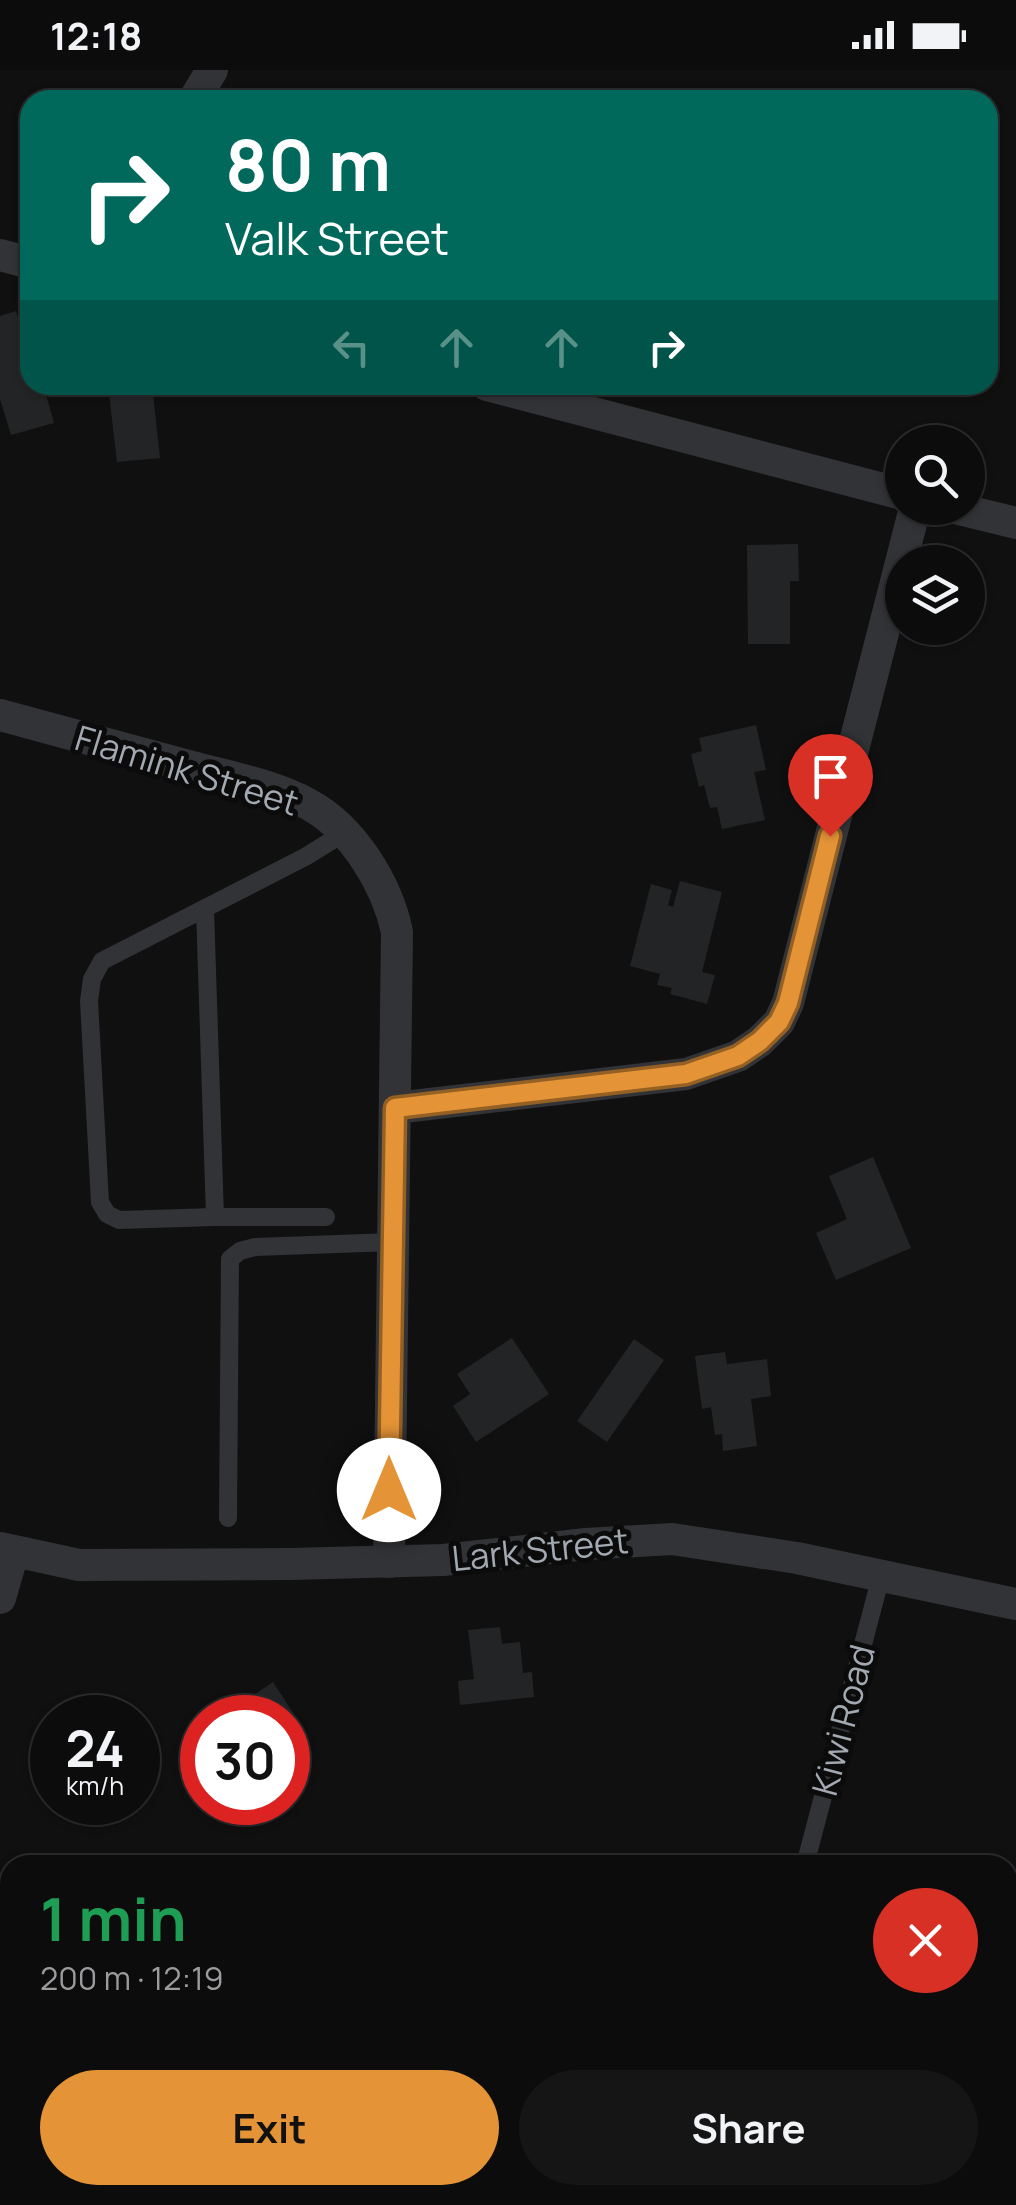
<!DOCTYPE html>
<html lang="en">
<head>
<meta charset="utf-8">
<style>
	body { margin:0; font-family:Manrope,sans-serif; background:#151516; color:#f1f3f6; height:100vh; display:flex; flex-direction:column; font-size:38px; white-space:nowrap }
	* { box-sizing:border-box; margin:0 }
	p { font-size:32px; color:#9a9b9d }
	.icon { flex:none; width:55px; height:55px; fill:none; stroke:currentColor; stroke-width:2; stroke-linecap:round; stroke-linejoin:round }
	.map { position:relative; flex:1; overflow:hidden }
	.side { position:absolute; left:0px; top:1785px; width:1018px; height:350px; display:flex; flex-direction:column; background:#0c0c0d; border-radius:30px 30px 0 0; box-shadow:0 2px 8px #0004,0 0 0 2px #2c2c2e }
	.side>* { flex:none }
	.top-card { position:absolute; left:20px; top:20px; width:978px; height:305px; border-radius:30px; box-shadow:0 2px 8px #0004,0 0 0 2px #2c2c2e; background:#00695c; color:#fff; overflow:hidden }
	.controls { position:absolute; left:885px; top:355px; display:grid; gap:20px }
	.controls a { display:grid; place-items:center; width:100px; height:100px; border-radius:50%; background:#0c0c0d; box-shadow:0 2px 8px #0004,0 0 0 2px #2c2c2e; font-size:50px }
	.speed { position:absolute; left:30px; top:1625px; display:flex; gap:20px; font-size:50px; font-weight:700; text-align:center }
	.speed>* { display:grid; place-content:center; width:130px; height:130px; border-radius:50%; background:#0c0c0d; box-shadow:0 2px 8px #0004,0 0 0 2px #2c2c2e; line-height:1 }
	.speed small { font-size:25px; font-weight:400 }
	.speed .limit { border:15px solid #d22; background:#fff; color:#111 }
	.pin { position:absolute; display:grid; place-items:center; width:85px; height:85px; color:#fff; margin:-102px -42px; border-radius:50% 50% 50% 0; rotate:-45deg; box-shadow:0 0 10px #0007 }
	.pin .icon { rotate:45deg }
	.me { position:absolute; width:110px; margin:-55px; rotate:0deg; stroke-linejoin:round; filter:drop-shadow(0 0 8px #0008) }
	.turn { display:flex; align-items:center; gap:35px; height:210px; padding:0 40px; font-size:45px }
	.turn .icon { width:130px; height:130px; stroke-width:2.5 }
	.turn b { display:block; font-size:70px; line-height:85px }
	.lanes { display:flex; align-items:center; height:95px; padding:0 40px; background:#0003; justify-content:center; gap:50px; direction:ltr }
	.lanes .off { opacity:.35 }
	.round { display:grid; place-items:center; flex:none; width:105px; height:105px; border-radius:52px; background:#151516 }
	.overview { display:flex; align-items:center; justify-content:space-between; height:170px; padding:0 40px }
	h1 { font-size:60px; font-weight:700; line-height:75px; color:#1e9e55 }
	.cta { display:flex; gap:20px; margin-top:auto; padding:20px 40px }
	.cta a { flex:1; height:115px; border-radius:60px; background:#e49336; color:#111; font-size:40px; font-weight:700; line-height:115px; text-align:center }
	.cta a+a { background:#151516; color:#f1f3f6 }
	.status { display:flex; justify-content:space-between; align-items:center; height:70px; padding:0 50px; background:#0c0c0d; direction:ltr }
	.status svg { height:28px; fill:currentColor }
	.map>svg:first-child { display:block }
</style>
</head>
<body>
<div class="status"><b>12:18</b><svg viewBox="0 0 49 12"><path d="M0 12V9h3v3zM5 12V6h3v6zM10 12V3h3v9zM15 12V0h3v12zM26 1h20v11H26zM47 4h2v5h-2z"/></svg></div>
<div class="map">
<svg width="1016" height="2135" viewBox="0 0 1016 2135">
	<rect width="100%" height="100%" fill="#101011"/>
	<g fill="#232425">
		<path d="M16,241L26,275L30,273V315L63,316L45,321L54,353L11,365L0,329V246Z"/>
		<path d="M108,315H152L160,388L117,392Z"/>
		<path d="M798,474L799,511H790V574H748L747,475Z"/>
		<path d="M756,655L766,700L754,702L765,750L722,759L717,737L710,738L704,715L699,717L691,684L702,681L699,668Z"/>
		<path d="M680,811L722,822L702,902L715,905L707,934L670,924L672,918L657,915L660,904L630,896L651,814L672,820L668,835L673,837Z"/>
		<path d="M873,1087L911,1178L836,1210L816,1163L847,1149L829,1106Z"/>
		<path d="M512,1268L549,1324L476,1372L453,1336L470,1324L457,1304Z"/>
		<path d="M634,1269L664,1290L607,1372L577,1351Z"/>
		<path d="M725,1282L727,1294L767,1289L771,1326L751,1329L757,1376L723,1381L722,1364L715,1365L711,1337L702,1339L695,1286Z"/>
		<path d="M500,1557L502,1574L520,1572L523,1603L532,1602L534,1627L460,1635L458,1611L474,1609L468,1560Z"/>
		<path d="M273,1612L297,1649L288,1656V1648H219Z"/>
	</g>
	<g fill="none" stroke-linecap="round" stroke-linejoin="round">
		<g stroke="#323336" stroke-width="18">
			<path d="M205,839L215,1147H326"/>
			<path d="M215,1147L119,1150L107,1144L100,1132L89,931L92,909L102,891L305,787L344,763"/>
			<path d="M228,1448L230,1189L240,1181L255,1177L392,1172"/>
			<path d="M805,1795L881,1506"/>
			<path d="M207,2135L210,2125"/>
			<path d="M716,2135L719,2125"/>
		</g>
		<g stroke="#323336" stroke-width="32">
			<path d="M194,30L212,0"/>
			<path d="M0,185L30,193"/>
			<path d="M487,315L902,424"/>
			<path d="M955,438L1016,453"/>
			<path d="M0,645C64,662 128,680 192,697C230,707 273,715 308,734C353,758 387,814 397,862L389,1492"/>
			<path d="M395,1038L686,1004L738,986L760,971L779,952L788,933L915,438"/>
			<path d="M0,1478L79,1495L290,1494L443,1490L586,1474L672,1469L797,1488L1016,1534"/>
			<path d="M0,1528L13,1483"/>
		</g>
	</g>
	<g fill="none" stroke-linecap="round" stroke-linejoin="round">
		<defs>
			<path id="route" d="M389,1420L395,1038L686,1004L738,986L760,971L779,952L788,933L830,766"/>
		</defs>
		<use href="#route" stroke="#946023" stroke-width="25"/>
		<use href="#route" stroke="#e49336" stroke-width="18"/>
	</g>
	<g text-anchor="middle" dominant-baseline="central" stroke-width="10" stroke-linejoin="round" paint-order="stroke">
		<g font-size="35" fill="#a2a9b1" stroke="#0b0b0c">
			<text transform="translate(187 700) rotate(17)">Flamink Street</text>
			<text transform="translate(540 1479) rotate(-6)">Lark Street</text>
			<text transform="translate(843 1650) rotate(-75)">Kiwi Road</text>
		</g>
	</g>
</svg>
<div class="controls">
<a><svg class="icon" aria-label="search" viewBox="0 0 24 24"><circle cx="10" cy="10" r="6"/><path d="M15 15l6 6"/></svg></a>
<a><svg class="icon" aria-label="layers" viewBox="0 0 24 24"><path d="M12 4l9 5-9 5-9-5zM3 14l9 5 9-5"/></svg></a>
</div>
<div class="speed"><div>24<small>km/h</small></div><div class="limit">30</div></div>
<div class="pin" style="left:830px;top:766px;background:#d93025"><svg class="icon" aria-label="arrive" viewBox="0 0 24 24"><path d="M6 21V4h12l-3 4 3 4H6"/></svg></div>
<svg class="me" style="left:389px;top:1420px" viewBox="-20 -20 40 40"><circle r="19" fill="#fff"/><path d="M0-13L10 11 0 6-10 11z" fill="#e49336"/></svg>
<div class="top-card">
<div class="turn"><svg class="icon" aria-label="right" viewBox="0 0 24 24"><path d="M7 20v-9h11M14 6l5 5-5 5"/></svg><div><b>80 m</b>Valk Street</div></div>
<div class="lanes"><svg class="icon off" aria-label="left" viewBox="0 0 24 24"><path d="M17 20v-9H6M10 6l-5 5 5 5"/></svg><svg class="icon off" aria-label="ahead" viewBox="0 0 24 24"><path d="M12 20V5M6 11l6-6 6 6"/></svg><svg class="icon off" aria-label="ahead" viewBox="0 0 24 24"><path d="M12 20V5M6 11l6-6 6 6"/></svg><svg class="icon" aria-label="right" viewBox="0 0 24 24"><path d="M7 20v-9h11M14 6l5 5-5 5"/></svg></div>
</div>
<section class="side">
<div class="overview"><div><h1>1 min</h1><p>200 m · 12:19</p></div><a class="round" style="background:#d93025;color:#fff"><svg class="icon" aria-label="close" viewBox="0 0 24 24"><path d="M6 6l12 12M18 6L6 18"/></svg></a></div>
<div class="cta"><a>Exit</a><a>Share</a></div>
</section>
</div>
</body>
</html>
